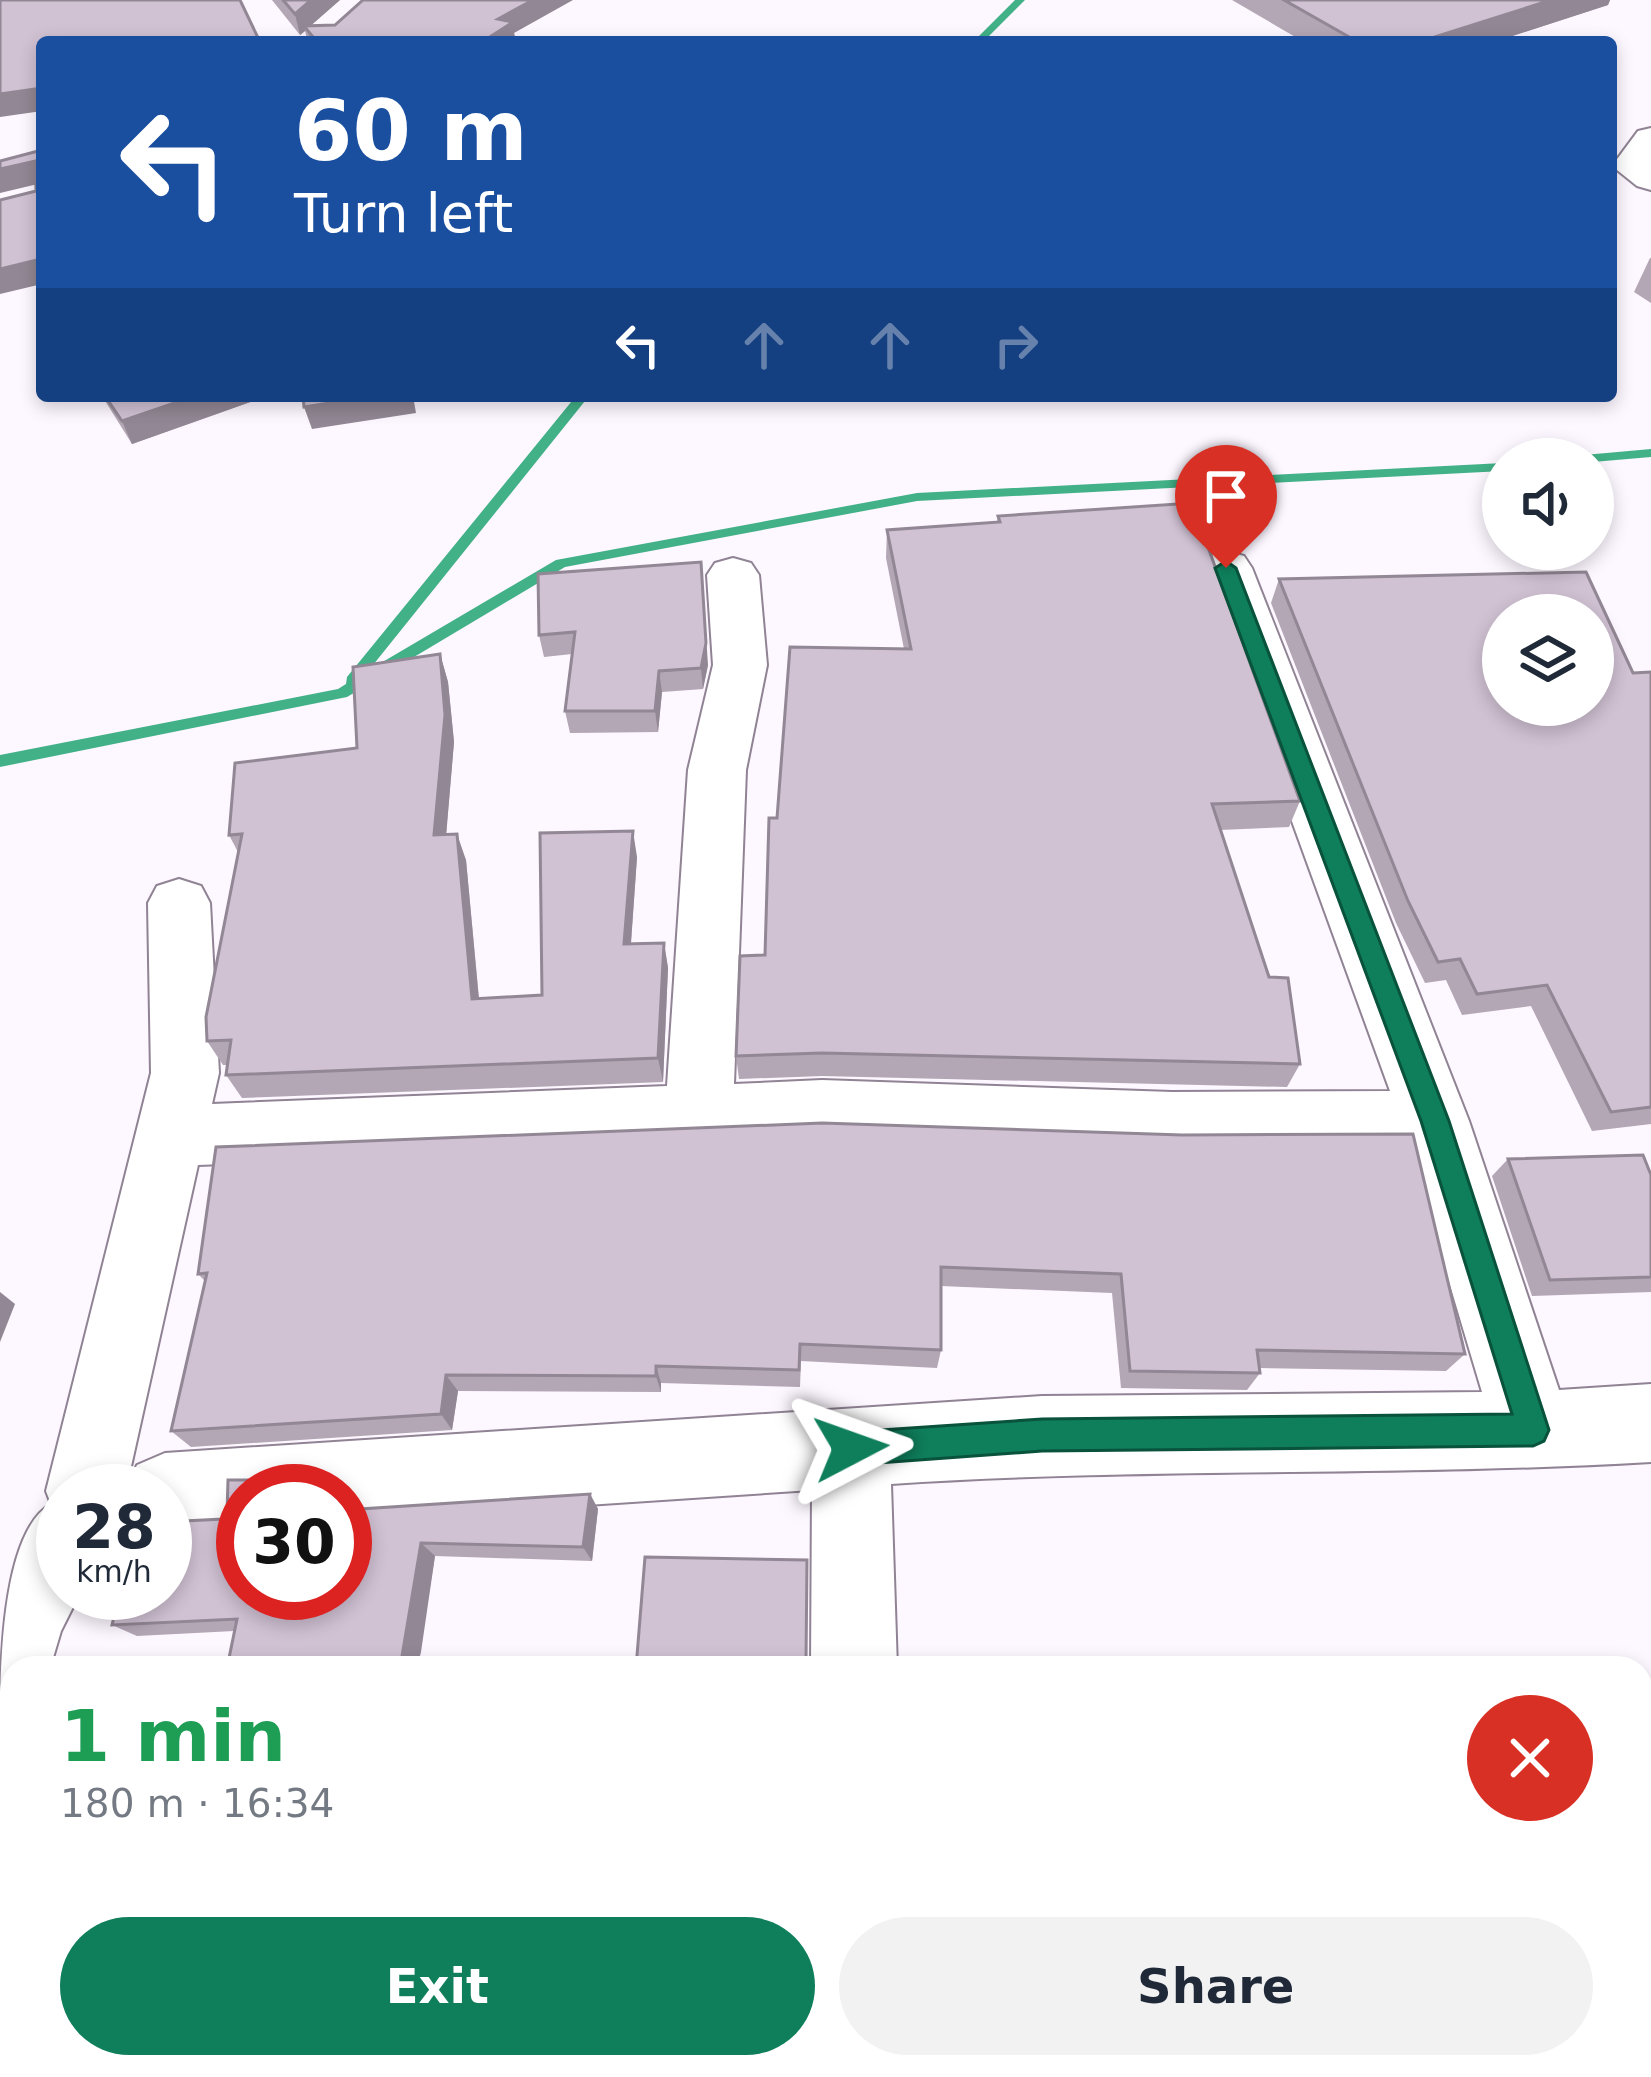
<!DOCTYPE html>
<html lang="en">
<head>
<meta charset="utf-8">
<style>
	body { margin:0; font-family:"DejaVu Sans",sans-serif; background:#f2f2f3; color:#1f2937; height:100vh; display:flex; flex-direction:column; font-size:45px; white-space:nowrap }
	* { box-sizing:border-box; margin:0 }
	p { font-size:39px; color:#747a83 }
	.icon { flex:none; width:66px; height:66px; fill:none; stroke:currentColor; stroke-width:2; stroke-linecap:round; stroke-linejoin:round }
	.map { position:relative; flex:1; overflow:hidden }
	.side { position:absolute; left:0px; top:1656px; width:1653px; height:423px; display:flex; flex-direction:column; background:#fff; border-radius:36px 36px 0 0; box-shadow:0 6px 18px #0003 }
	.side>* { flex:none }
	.top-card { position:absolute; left:36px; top:36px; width:1581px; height:366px; border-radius:12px; box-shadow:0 6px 18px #0003; background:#1a4fa0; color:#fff; overflow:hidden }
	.buttons { position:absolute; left:1482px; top:438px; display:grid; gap:24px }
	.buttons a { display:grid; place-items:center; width:132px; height:132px; border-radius:50%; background:#fff; box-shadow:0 6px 18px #0003; font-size:60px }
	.speed { position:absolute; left:36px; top:1464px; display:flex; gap:24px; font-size:60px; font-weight:700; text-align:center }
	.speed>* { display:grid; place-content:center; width:156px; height:156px; border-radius:50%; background:#fff; box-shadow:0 6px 18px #0003; line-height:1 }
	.speed small { font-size:30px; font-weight:400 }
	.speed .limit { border:18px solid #d22; background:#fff; color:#111 }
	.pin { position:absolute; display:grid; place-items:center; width:102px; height:102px; color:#fff; margin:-123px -51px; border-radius:50% 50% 50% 0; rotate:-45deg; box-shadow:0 0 12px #0007 }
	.pin .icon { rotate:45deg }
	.me { position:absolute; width:132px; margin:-66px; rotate:86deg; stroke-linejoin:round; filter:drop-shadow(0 0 9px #0008) }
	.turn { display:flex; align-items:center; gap:42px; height:252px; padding:0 60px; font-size:54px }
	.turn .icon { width:156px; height:156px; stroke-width:2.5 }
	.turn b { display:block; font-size:84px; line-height:102px }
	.lanes { display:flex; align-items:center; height:114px; padding:0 60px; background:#0003; justify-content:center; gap:60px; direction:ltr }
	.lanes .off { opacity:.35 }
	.round { display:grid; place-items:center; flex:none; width:126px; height:126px; border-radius:63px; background:#f2f2f3 }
	.summary { display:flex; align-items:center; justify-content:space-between; height:204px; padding:0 60px }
	h1 { font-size:72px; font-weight:600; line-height:90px; color:#1e9e55 }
	.action { display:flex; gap:24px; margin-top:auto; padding:24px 60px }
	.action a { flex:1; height:138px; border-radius:72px; background:#0e7e5b; color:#fff; font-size:48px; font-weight:600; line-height:138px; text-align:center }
	.action a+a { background:#f2f2f3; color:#1f2937 }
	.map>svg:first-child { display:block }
</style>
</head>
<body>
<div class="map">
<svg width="1651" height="2077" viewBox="0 0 1651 2077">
	<rect width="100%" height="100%" fill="#fdf7ff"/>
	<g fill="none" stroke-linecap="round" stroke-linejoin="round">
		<g fill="#42b187" fill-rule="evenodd">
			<path d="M1015,0H1025L983,42H973Z"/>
			<path d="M576,396H589L369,670L556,560L917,493L1503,463V471L917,501L565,567L347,697L0,767V755L338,689L346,684L347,677Z"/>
			<path d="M1651,449V457L1593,462V459H1577L1584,455Z"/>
		</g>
		<defs>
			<g id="street">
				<path d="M1651,128V190L1637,186L1612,166L1638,131Z"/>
				<path d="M1226,551L1244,556L1252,568L1469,1121L1559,1390L1651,1384V1462C1398,1477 1144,1467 891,1484L897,1668H811L812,1490L345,1521V1491H243V1528L165,1533V1491H63V1593H80L61,1631L50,1668H12V1732L0,1737C0,1674 0,1533 51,1504L46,1491L151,1073L148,903L157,886L179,879L201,886L210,903L219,1073L212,1104L667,1086L688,770L713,665L707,575L715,563L733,558L751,563L759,575L767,665L746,770L734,1084L822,1080L1172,1092L1390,1091L1200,568L1208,556ZM822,1140L1172,1152L1410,1151L1482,1392L1042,1396L165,1453L137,1465L126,1489L198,1165Z"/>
				<rect x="810" y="2067" width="98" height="10"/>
			</g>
		</defs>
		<use href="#street" stroke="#908394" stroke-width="4"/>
		<use href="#street" fill="#fff" fill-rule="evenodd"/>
	</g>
	<g fill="#b3a6b5">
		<path d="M272,0H340L311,25L514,33L516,42H308L305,31L300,35Z"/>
		<path d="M1232,0H1610L1608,5L1494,42H1304Z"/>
		<path d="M1650,258H1651V303L1634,292Z"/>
		<path d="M102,396H267L132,444Z"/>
		<path d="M998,516L1300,801L1289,827L1220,830L1300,1064L1287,1087L822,1076L739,1079L736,1056L765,955L777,818L904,649L886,558L887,530L997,522Z"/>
		<path d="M538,574L708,665L703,689L662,692L658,732L570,733L565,711L572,654L544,657L539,635Z"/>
		<path d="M1279,579L1633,673L1651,672V1124L1592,1131L1531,1006L1462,1015L1446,980L1425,983L1396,923L1271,603Z"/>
		<path d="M440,654L448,682L454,742L446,834L466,860L479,998L542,995L637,857L631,944L664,943L668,968L663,1082L242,1098L226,1075L228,1065H223L207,1041L238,852L229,835L357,748Z"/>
		<path d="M822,1123L1465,1354L1446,1371L1260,1368V1373L1247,1390L1121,1388L1112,1293L941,1286V1350L937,1368L801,1361L800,1387L661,1383V1392L458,1391L452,1430L191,1447L171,1431L205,1281L198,1274Z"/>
		<path d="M1508,1159L1651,1175V1292L1532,1296L1492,1176Z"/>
		<path d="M228,1480H324L335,1491H243V1593H345V1510L590,1494L598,1509L592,1561L435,1556L417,1668H227L234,1631L137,1636L112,1625L120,1593H165V1522L223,1519L227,1514Z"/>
		<path d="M1266,2067H1484L1651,2074V2077H1267Z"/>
	</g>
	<g fill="#928794">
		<path d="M311,0H340L307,29L304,26L305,31L300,35L295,14Z"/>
		<path d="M533,0H573L514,33L516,42H482L498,19Z"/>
		<path d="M1551,0H1610L1608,5L1494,42H1419Z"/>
		<path d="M42,88V111L0,117V94Z"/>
		<path d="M35,161L42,183L0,193V169Z"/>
		<path d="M41,259L42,284L0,294V269Z"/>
		<path d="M195,396H267L132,444L122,421Z"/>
		<path d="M374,396H413L416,413L312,429L304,407Z"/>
		<path d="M701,562L708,665L703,689L701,668Z"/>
		<path d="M440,654L448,682L454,742L444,861L434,835Z"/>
		<path d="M659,671L662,692L658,732L655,711Z"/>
		<path d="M633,831L637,857L629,969L624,944Z"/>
		<path d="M457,834L466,860L481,1023L472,999Z"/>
		<path d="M664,943L668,968L663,1082L658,1058Z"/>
		<path d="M0,1292L15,1304L0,1342Z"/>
		<path d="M656,1366L661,1383V1392L656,1376Z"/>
		<path d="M446,1375L458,1391L452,1430L441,1414Z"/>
		<path d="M324,1480L335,1491H324Z"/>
		<path d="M590,1494L598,1509L592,1561L583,1547Z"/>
		<path d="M421,1543L435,1556L421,1652L417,1668H400Z"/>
		<path d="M364,2067H382L380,2077H362Z"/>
	</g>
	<g fill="#d0c1d3" stroke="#928794" stroke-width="3" fill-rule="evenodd">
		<path d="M0,0H240L260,42H42V88L0,94Z"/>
		<path d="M283,0H311L295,14Z"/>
		<path d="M363,0H533L498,19L513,22L482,42H317L304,26L335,25Z"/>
		<path d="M1284,0H1551L1419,42H1358Z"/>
		<path d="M42,150V261L41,259L0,269V200L36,191L35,161L0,169V161Z"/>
		<path d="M105,396H195L122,421Z"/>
		<path d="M303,396H374L304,407Z"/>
		<path d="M1192,503L1300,801L1212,804L1269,977L1288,978L1300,1064L822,1053L736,1056L740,956L765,955L769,818H777L790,647L911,649L887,530L1000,522L998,516Z"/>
		<path d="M701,562L706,643L701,668L659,671L655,711H565L575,632L539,635L538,574Z"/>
		<path d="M1586,572L1633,673L1651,672V1107L1611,1112L1547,985L1477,994L1460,959L1438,962L1408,901L1279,579ZM1503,615H1593V705H1503Z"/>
		<path d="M440,654L445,715L434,835L457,834L472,999L542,995L540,833L633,831L624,944L664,943L658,1058L226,1075L231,1040L207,1041L206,1017L242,834L229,835L235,763L357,748L353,667Z"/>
		<path d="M822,1123L1182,1135L1413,1134L1465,1354L1257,1350L1260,1373L1130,1371L1121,1274L941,1267V1350L800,1344L799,1370L656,1366V1376L446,1375L441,1414L171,1431L207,1273L198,1274L216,1147Z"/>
		<path d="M1643,1155L1651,1175V1277L1550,1280L1508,1159Z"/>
		<path d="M228,1480H324V1491H243V1593H345V1510L590,1494L583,1547L421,1543L400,1668H227L237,1619L112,1625L120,1593H165V1522L223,1519L227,1514Z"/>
		<path d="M645,1557L807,1560L806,1660L823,1665V1668H636Z"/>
		<path d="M7,2010L12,2011V2067H364L362,2077H0V2031Z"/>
		<path d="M1289,2067H1344L1582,2077H1290Z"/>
	</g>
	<path fill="#0e7e5b" stroke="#09523b" stroke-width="3" d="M1226,561L1236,568L1449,1121L1549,1430L1544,1441L1533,1446L1042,1451L851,1465L840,1460L835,1448L840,1437L851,1432L1042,1419L1512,1414L1421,1121L1215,568Z"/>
</svg>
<div class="buttons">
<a><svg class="icon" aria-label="sound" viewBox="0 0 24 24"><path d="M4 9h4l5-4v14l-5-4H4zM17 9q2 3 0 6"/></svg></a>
<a><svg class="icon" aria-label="layers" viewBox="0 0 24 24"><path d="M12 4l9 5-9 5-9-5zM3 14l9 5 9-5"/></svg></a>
</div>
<div class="speed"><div>28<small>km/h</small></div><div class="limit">30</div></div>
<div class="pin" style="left:1226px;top:568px;background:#d93025"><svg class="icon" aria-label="arrive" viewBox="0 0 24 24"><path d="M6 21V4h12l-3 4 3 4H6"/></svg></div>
<svg class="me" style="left:851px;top:1448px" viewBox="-20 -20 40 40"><path d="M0-17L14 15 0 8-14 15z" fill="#0e7e5b" stroke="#fff" stroke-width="4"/></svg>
<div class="top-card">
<div class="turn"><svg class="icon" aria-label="left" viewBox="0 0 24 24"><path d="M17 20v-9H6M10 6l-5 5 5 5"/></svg><div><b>60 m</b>Turn left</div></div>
<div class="lanes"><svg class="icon" aria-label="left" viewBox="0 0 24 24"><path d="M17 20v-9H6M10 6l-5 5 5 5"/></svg><svg class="icon off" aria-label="ahead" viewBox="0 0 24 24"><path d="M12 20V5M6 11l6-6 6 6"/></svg><svg class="icon off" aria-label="ahead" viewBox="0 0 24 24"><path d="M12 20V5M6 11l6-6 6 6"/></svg><svg class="icon off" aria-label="right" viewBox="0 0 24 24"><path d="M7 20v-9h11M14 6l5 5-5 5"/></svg></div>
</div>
<section class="side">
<div class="summary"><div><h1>1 min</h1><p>180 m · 16:34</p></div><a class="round" style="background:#d93025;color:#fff"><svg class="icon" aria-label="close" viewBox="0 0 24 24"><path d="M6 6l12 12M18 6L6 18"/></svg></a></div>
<div class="action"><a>Exit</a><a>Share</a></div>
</section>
</div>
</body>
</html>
